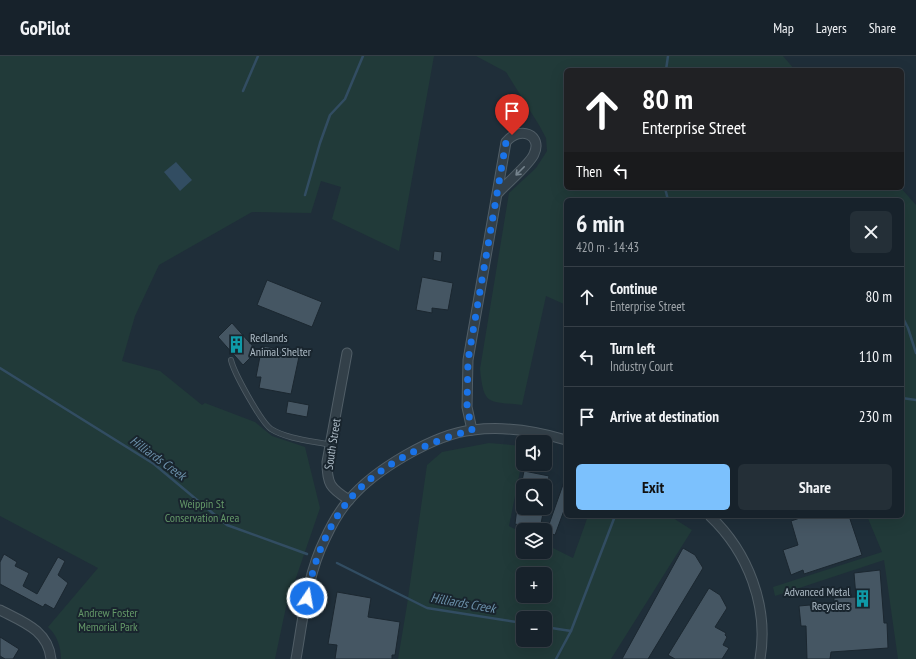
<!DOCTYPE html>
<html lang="en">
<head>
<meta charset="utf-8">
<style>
	body { margin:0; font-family:"PT Sans Narrow",sans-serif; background:#242f37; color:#f1f3f6; height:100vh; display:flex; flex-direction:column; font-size:15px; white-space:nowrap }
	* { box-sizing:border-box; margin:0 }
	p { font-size:13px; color:#9ea4a9 }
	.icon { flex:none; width:22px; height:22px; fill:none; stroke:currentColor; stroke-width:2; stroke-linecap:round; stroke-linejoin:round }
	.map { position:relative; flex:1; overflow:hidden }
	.details { position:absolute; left:564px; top:142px; width:340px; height:320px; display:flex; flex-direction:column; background:#17222b; border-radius:6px; box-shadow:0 4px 16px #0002,0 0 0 1px #363f47 }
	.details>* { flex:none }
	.guide { position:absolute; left:564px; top:12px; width:340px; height:122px; border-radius:6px; box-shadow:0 4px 16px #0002,0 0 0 1px #363f47; background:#202124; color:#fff; overflow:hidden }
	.controls { position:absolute; left:516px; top:379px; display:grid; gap:8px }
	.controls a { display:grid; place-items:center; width:36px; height:36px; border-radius:6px; background:#17222b; box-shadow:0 4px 16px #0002,0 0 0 1px #363f47; font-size:20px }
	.pin { position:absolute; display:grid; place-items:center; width:34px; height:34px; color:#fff; margin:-41px -17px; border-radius:50% 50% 50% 0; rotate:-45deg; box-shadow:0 0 4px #0007 }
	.pin .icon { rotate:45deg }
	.me { position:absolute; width:44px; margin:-22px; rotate:12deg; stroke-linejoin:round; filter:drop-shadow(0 0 3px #0008) }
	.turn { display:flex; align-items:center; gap:14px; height:84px; padding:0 12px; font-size:18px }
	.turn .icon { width:52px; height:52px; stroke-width:2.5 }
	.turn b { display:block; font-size:28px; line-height:34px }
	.then { display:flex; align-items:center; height:38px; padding:0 12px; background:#0003; gap:8px; font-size:15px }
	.round { display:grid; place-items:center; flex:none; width:42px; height:42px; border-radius:6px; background:#242f37 }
	.summary { display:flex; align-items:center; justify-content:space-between; height:68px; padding:0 12px }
	h1 { font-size:24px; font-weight:800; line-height:30px }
	.button { display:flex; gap:8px; margin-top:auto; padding:8px 12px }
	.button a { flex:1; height:46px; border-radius:6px; background:#7cc1fd; color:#111; font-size:16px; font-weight:800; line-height:46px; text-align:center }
	.button a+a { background:#242f37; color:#f1f3f6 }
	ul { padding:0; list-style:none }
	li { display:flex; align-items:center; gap:12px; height:60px; padding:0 12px; border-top:1px solid #363f47 }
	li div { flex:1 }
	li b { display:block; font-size:15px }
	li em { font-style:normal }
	header { display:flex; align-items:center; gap:24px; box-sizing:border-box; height:56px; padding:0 20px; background:#17222b; border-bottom:1px solid #363f47 }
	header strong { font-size:19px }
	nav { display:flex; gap:22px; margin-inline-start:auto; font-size:14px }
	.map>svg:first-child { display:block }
</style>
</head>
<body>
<header>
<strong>GoPilot</strong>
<nav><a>Map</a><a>Layers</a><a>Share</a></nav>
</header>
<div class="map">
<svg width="916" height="603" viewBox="0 0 916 603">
	<rect width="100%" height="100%" fill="#1f2e39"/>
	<g fill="#213a39" fill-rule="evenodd">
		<path d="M0,0H434L399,195L332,163L341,131L321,125L311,157L252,156L159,209L135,260L122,305L160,315L202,349L205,347L255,366L272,380L305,391L320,452L286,551L275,603H61C61,591 57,579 48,571L98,512L0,460Z"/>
		<path d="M476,0H783L795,14H566V132H901L916,149V603H898L884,504L775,540L773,531L882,496L867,460H902V144H566V249L546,240L522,349C487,345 484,350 480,313L509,137L536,112L547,95L546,82L539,69L506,16Z"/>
		<path d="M489,387L523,390V400L509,470L523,477V496H545V488L573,502L588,460H670L692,474L611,603H398L407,549L427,409L442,396ZM523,518H545V540H523ZM523,562H545V584H523Z"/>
	</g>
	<path fill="#324d62" d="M176,106L192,124L180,135L164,116Z"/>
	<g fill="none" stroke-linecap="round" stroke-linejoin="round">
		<g stroke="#324d62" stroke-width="2.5">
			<path d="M666,14L668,0"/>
			<path d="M243,35L258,0"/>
			<path d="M665,132L668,144"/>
			<path d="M305,139L320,87L330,59L345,43L363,0"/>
			<path d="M902,260L908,272L916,297"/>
			<path d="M0,312L154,408L227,469L307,498"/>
			<path d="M902,342L916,344"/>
			<path d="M337,507L427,552L523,567"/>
			<path d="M545,571L571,575"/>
			<path d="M556,603L571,575L615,460"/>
		</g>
	</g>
	<g fill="#455663" stroke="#1b2730">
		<path d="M434,195L442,196L441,206L433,204Z"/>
		<path d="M422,221L453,227L448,254L432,252V257L416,254Z"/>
		<path d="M267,224L322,246L312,271L257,249Z"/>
		<path d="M232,267L257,295L243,309L218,281Z"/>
		<path d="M262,290L300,296L291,338L259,332L261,321H256Z"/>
		<path d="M288,345L309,349L307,361L286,357Z"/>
		<path d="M524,415L549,420L547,430H521Z"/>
		<path d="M565,423L566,449L555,479L547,476V474Z"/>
		<path d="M517,452H544L540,473L515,468Z"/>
		<path d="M806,460H849L862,499L804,518L803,514L791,519L783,494L798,489L791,465Z"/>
		<path d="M683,492L695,499L703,512L648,603H622Z"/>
		<path d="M4,498L17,506L15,510L29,517L23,530L37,538L58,501L65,505L58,519L68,527L54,553L45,548L43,551L0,528V506Z"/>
		<path d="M880,514L884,567H887L888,592L831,596L830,603H807L806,570H801L799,550L810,549L811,553L834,551V542L856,541L854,517Z"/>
		<path d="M709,532L720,539L727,552L715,571L726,577L725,579L727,581L723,589L729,592L722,603H675L668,599Z"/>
		<path d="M337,536L371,542L368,561L400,566L395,599H392V603H335L337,589L328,588Z"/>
		<path d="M0,581L19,593L13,603H5L0,600Z"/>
	</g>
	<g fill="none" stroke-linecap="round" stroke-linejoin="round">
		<defs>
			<path id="service" d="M231,304C234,317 261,366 271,373C287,383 312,385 331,389"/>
			<g id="minor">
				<path d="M347,297L327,406C327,428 330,432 349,444"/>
				<path d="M472,374L467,351L468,304L506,86C520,69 543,79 534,98C531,107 506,128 498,137"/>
				<path d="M710,460C748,496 769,550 760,603"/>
				<path d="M0,554C23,566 48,574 51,603"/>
				<path d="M296,603C303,563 307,519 325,483C331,470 339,455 349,444C374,414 434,378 473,374C504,370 536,375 566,384"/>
			</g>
		</defs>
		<use href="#service" stroke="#515e67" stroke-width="6"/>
		<use href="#minor" stroke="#515e67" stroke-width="11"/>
		<use href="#service" stroke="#334049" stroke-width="4.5"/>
		<use href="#minor" stroke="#334049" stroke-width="9"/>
	</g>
	<defs><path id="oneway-shaft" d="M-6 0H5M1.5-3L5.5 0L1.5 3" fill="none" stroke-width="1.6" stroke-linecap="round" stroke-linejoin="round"/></defs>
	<use stroke="#76848e" href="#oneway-shaft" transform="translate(520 115) rotate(135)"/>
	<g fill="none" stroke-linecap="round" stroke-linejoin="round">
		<path stroke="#1a73e8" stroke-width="7" stroke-dasharray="0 12.6" d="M307,542C313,507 326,472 349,444C378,409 429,385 472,374L467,351L468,304L506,86L512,79"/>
	</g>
	<defs>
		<symbol id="building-bare" viewBox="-9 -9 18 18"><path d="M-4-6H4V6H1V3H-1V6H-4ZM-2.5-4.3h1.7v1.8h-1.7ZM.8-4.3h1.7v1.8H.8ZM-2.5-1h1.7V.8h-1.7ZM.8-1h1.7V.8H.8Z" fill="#0f9aa8" stroke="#19252e" stroke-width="2.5" paint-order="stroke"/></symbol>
	</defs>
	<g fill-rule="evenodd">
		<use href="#building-bare" x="224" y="276" width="25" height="25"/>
		<use href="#building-bare" x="850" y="530" width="25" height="25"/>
	</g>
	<g text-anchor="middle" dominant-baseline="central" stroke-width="4" stroke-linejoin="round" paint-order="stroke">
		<g font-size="12" fill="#adbbc6" stroke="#19252e" text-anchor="start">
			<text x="250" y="281">Redlands<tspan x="250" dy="14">Animal Shelter</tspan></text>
			<text x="850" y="535" text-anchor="end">Advanced Metal<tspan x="850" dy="14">Recyclers</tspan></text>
		</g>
		<g font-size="12" fill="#adbbc6" stroke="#19252e">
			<text transform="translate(332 388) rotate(-81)">South Street</text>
		</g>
		<g font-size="12" fill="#649868" stroke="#19252e">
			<text x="202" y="447">Weippin St<tspan x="202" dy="14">Conservation Area</tspan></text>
			<text x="108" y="556">Andrew Foster<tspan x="108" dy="14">Memorial Park</tspan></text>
		</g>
		<g font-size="13" font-style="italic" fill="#6c91ab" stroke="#19252e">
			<text transform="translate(158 402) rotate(36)">Hilliards Creek</text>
			<text transform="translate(463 547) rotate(10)">Hilliards Creek</text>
		</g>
	</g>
</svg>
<div class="controls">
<a><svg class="icon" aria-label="sound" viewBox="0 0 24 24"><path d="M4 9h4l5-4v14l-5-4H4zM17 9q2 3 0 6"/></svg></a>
<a><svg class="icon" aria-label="search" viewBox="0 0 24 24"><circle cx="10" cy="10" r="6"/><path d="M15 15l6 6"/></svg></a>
<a><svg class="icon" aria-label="layers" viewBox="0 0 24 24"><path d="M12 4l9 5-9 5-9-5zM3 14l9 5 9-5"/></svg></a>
<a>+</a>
<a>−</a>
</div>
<div class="pin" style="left:512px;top:79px;background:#d93025"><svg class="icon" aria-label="arrive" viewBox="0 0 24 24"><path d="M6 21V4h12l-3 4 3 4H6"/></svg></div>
<svg class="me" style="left:307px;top:542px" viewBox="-20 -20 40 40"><circle r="17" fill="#1a73e8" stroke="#fff" stroke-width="3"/><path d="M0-11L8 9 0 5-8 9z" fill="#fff"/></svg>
<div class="guide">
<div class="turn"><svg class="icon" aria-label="ahead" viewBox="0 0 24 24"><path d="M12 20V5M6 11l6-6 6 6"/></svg><div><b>80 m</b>Enterprise Street</div></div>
<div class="then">Then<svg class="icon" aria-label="left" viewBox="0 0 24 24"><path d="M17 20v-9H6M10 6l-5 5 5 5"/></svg></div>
</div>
<section class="details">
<div class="summary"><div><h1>6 min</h1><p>420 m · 14:43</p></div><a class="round"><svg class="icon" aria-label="close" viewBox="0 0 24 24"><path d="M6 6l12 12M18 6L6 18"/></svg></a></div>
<ul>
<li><svg class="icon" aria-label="ahead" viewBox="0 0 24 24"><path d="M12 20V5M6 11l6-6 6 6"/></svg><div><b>Continue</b><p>Enterprise Street</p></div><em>80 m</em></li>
<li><svg class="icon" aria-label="left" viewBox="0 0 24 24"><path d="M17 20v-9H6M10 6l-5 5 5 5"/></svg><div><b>Turn left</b><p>Industry Court</p></div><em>110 m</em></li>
<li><svg class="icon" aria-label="arrive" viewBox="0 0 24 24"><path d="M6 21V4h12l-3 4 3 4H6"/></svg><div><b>Arrive at destination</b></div><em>230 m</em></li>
</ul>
<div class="button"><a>Exit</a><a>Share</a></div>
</section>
</div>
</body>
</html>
